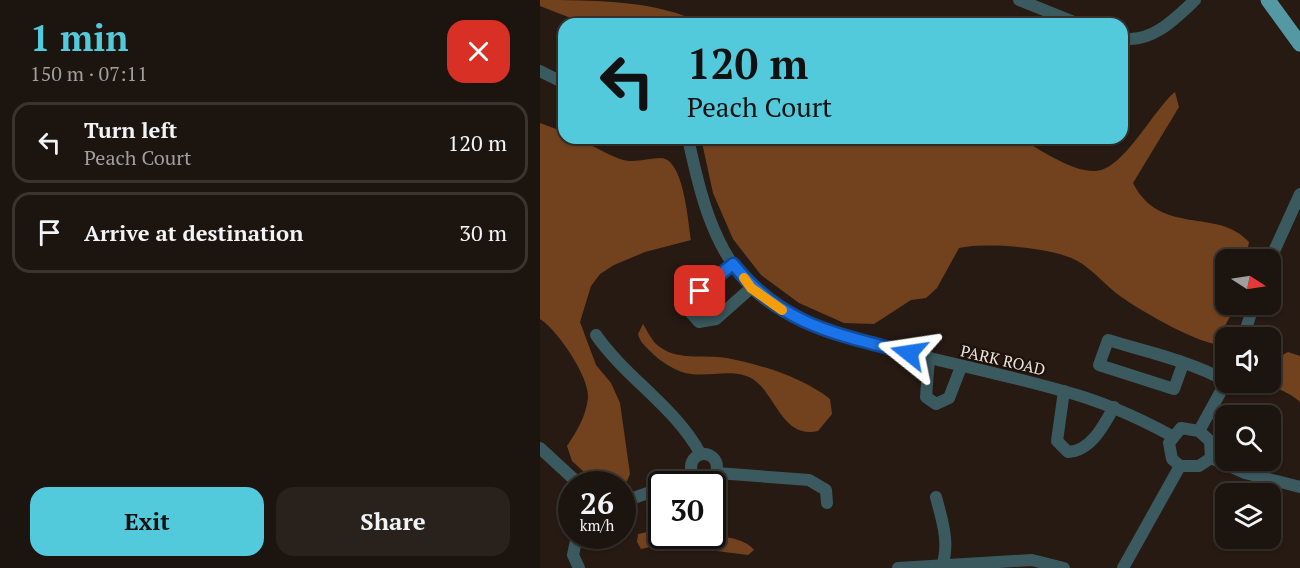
<!DOCTYPE html>
<html lang="en">
<head>
<meta charset="utf-8">
<style>
	body { margin:0; font-family:"PT Serif",serif; background:#29211c; color:#f1f3f6; height:100vh; display:flex; flex-direction:column; font-size:22px; white-space:nowrap }
	* { box-sizing:border-box; margin:0 }
	p { font-size:20px; color:#a09e9e }
	.icon { flex:none; width:33px; height:33px; fill:none; stroke:currentColor; stroke-width:2; stroke-linecap:round; stroke-linejoin:round }
	.map { position:relative; flex:1; overflow:hidden }
	.drawer { display:flex; flex-direction:column; background:#1c140e; width:540px }
	.drawer>* { flex:none }
	.top-card { position:absolute; left:18px; top:18px; width:570px; height:126px; border-radius:18px; box-shadow:0 2px 4px #0004,0 0 0 2px #3a332e; background:#53cadc; color:#111; overflow:hidden }
	.needle { width:39px; rotate:102deg }
	.buttons { position:absolute; left:675px; top:249px; display:grid; gap:12px }
	.buttons a { display:grid; place-items:center; width:66px; height:66px; border-radius:12px; background:#1c140e; box-shadow:0 2px 4px #0004,0 0 0 2px #3a332e; font-size:30px }
	.speed { position:absolute; left:18px; top:471px; display:flex; gap:12px; font-size:30px; font-weight:700; text-align:center }
	.speed>* { display:grid; place-content:center; width:78px; height:78px; border-radius:50%; background:#1c140e; box-shadow:0 2px 4px #0004,0 0 0 2px #3a332e; line-height:1 }
	.speed small { font-size:15px; font-weight:400 }
	.speed .limit { border:3px solid #111; border-radius:9px; background:#fff; color:#111 }
	.pin { position:absolute; display:grid; place-items:center; width:51px; height:51px; color:#fff; margin:-26px; border-radius:12px; box-shadow:0 3px 9px #0006 }
	.me { position:absolute; width:66px; margin:-33px; rotate:285deg; stroke-linejoin:round; filter:drop-shadow(0 0 4px #0008) }
	.turn { display:flex; align-items:center; gap:21px; height:126px; padding:0 30px; font-size:27px }
	.turn .icon { width:78px; height:78px; stroke-width:2.5 }
	.turn b { display:block; font-size:42px; line-height:51px }
	.round { display:grid; place-items:center; flex:none; width:63px; height:63px; border-radius:18px; background:#29211c }
	.head { display:flex; align-items:center; justify-content:space-between; height:102px; padding:0 30px }
	h1 { font-size:36px; font-weight:800; line-height:45px; color:#53cadc }
	.action { display:flex; gap:12px; margin-top:auto; padding:12px 30px }
	.action a { flex:1; height:69px; border-radius:18px; background:#53cadc; color:#111; font-size:24px; font-weight:800; line-height:69px; text-align:center }
	.action a+a { background:#29211c; color:#f1f3f6 }
	ul { padding:0; list-style:none }
	li { display:flex; align-items:center; gap:18px; height:81px; margin:0 12px 9px; padding:0 18px; border:3px solid #3a332e; border-radius:18px }
	li div { flex:1 }
	li b { display:block; font-size:22px }
	li em { font-style:normal }
	main { display:flex; flex:1; min-height:0 }
	.map>svg:first-child { display:block }
</style>
</head>
<body>
<main>
<section class="drawer">
<div class="head"><div><h1>1 min</h1><p>150 m · 07:11</p></div><a class="round" style="background:#d93025;color:#fff"><svg class="icon" aria-label="close" viewBox="0 0 24 24"><path d="M6 6l12 12M18 6L6 18"/></svg></a></div>
<ul>
<li><svg class="icon" aria-label="left" viewBox="0 0 24 24"><path d="M17 20v-9H6M10 6l-5 5 5 5"/></svg><div><b>Turn left</b><p>Peach Court</p></div><em>120 m</em></li>
<li><svg class="icon" aria-label="arrive" viewBox="0 0 24 24"><path d="M6 21V4h12l-3 4 3 4H6"/></svg><div><b>Arrive at destination</b></div><em>30 m</em></li>
</ul>
<div class="action"><a>Exit</a><a>Share</a></div>
</section>
<div class="map">
<svg width="760" height="568" viewBox="0 0 760 568">
	<rect width="100%" height="100%" fill="#261a13"/>
	<g fill="#72421e">
		<path d="M0,0C48,0 121,0 161,24H46L0,6Z"/>
		<path d="M635,92L639,107L593,183C620,237 678,207 709,242L706,259L686,260V304L697,305L674,344C648,338 597,309 576,293C564,283 553,271 541,263C517,247 446,242 419,248L397,288L386,298L371,300L334,324L304,323L259,303L221,275L193,239L173,193L161,138H480C499,149 532,172 555,171C583,171 613,110 635,92Z"/>
		<path d="M0,123L24,132V138C45,138 60,152 80,159C94,164 107,158 121,158C144,159 148,222 151,240L105,252L74,265L60,274L51,286L40,322L56,365L71,383L80,403L90,474L87,481L74,484L56,483L32,461L27,446C37,431 46,416 48,398C50,378 17,329 0,319Z"/>
		<path d="M103,324C107,330 111,339 116,344C136,362 163,354 187,358C222,365 262,377 290,399L292,414L278,431C247,438 238,405 221,386C202,365 175,377 151,374C136,372 121,362 111,352C105,346 100,342 98,334Z"/>
		<path d="M748,352L760,356V402C739,383 730,397 731,361Z"/>
		<path d="M121,529L122,536C145,536 199,530 214,550L208,555L169,550L140,540L101,549L97,542L98,534Z"/>
	</g>
	<g fill="none" stroke-linecap="round" stroke-linejoin="round">
		<g stroke="#3b5a60" stroke-width="12">
			<path d="M479,0L539,24"/>
			<path d="M582,38C611,44 635,19 655,0"/>
			<path d="M0,71L24,83"/>
			<path d="M148,138C159,190 172,247 211,287C246,322 296,333 342,346C402,362 463,374 523,391C562,401 597,417 632,436"/>
			<path d="M730,260L760,194"/>
			<path d="M193,264C177,279 154,290 150,312L159,322L176,319L211,288"/>
			<path d="M56,335C86,378 135,407 160,453"/>
			<path d="M703,338L714,304"/>
			<path d="M389,358L386,397L396,404L409,398L421,367"/>
			<path d="M643,364L634,389L559,365L568,340C607,352 650,361 686,381"/>
			<path d="M524,391L517,441L528,452C551,451 564,425 574,407"/>
			<path d="M641,428L659,431L670,441L671,458L659,466H640L632,459L629,443Z"/>
			<path d="M659,431L686,382"/>
			<path d="M0,448L39,484"/>
			<circle cx="164" cy="467" r="13"/>
			<path d="M671,458L705,473L760,487"/>
			<path d="M177,473L269,480L286,490L287,503"/>
			<path d="M130,484L155,478"/>
			<path d="M396,497C402,520 410,543 402,566"/>
			<path d="M82,502L122,488"/>
			<path d="M37,536L33,555L39,568"/>
			<path d="M358,568L492,560L524,568"/>
			<path d="M583,568L640,466"/>
		</g>
		<path stroke="#5398a3" stroke-width="15" d="M728,0L760,44"/>
	</g>
	<g fill="none" stroke-linecap="round" stroke-linejoin="round">
		<defs>
			<path id="route" d="M160,291L193,264C242,326 297,334 369,353"/>
		</defs>
		<use href="#route" stroke="#114b97" stroke-width="15"/>
		<use href="#route" stroke="#1a73e8" stroke-width="10"/>
		<path stroke="#f59e0b" stroke-width="10" d="M204,278L211,288L242,310"/>
	</g>
	<g text-anchor="middle" dominant-baseline="central" stroke-width="4.5" stroke-linejoin="round" paint-order="stroke">
		<g font-size="16" fill="#eae2dd" stroke="#1d110a">
			<text transform="translate(463 360) rotate(13)">PARK ROAD</text>
		</g>
	</g>
</svg>
<div class="buttons">
<a><svg class="needle" viewBox="-14 -14 28 28"><path d="M0-13l5 13h-10z" fill="#e53935"/><path d="M0 13l5-13h-10z" fill="#a09e9e"/></svg></a>
<a><svg class="icon" aria-label="sound" viewBox="0 0 24 24"><path d="M4 9h4l5-4v14l-5-4H4zM17 9q2 3 0 6"/></svg></a>
<a><svg class="icon" aria-label="search" viewBox="0 0 24 24"><circle cx="10" cy="10" r="6"/><path d="M15 15l6 6"/></svg></a>
<a><svg class="icon" aria-label="layers" viewBox="0 0 24 24"><path d="M12 4l9 5-9 5-9-5zM3 14l9 5 9-5"/></svg></a>
</div>
<div class="speed"><div>26<small>km/h</small></div><div class="limit">30</div></div>
<div class="pin" style="left:160px;top:291px;background:#d93025"><svg class="icon" aria-label="arrive" viewBox="0 0 24 24"><path d="M6 21V4h12l-3 4 3 4H6"/></svg></div>
<svg class="me" style="left:369px;top:353px" viewBox="-20 -20 40 40"><path d="M0-17L14 15 0 8-14 15z" fill="#1a73e8" stroke="#fff" stroke-width="4"/></svg>
<div class="top-card">
<div class="turn"><svg class="icon" aria-label="left" viewBox="0 0 24 24"><path d="M17 20v-9H6M10 6l-5 5 5 5"/></svg><div><b>120 m</b>Peach Court</div></div>
</div>
</div>
</main>
</body>
</html>
